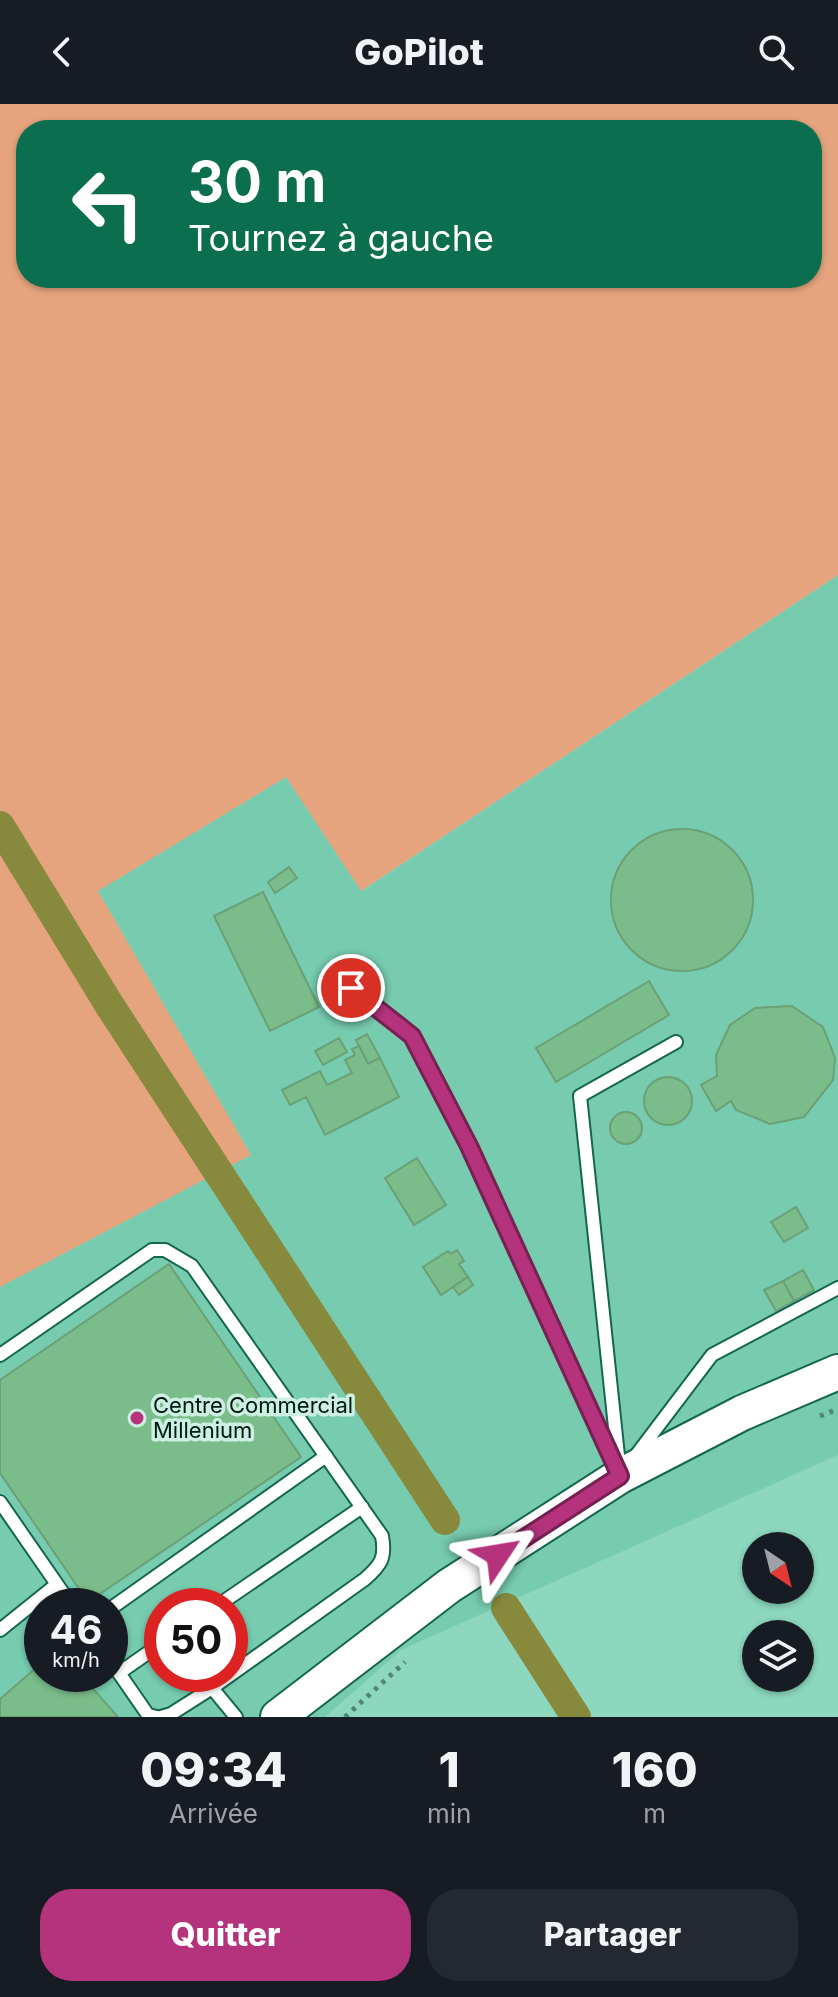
<!DOCTYPE html>
<html lang="fr">
<head>
<meta charset="utf-8">
<style>
	body { margin:0; font-family:Inter,sans-serif; background:#242831; color:#f1f3f6; height:100vh; display:flex; flex-direction:column; font-size:30px; white-space:nowrap }
	* { box-sizing:border-box; margin:0 }
	p { font-size:26px; color:#9ea1a6 }
	.icon { flex:none; width:44px; height:44px; fill:none; stroke:currentColor; stroke-width:2; stroke-linecap:round; stroke-linejoin:round }
	.map { position:relative; height:1613px; overflow:hidden }
	.panel { display:flex; flex-direction:column; background:#171b24; flex:1 }
	.panel>* { flex:none }
	.banner { position:absolute; left:16px; top:16px; width:806px; height:168px; border-radius:32px; box-shadow:0 2px 6px #0004; background:#0b6e4f; color:#fff; overflow:hidden }
	.needle { width:52px; rotate:145deg }
	.controls { position:absolute; left:742px; top:1428px; display:grid; gap:16px }
	.controls a { display:grid; place-items:center; width:72px; height:72px; border-radius:50%; background:#171b24; box-shadow:0 2px 6px #0004; font-size:40px }
	.speed { position:absolute; left:24px; top:1484px; display:flex; gap:16px; font-size:40px; font-weight:700; text-align:center }
	.speed>* { display:grid; place-content:center; width:104px; height:104px; border-radius:50%; background:#171b24; box-shadow:0 2px 6px #0004; line-height:1 }
	.speed small { font-size:20px; font-weight:400 }
	.speed .limit { border:12px solid #d22; background:#fff; color:#111 }
	.pin { position:absolute; display:grid; place-items:center; width:68px; height:68px; color:#fff; margin:-34px; border:4px solid #fff; border-radius:50%; box-shadow:0 2px 8px #0007 }
	.me { position:absolute; width:88px; margin:-44px; rotate:57deg; stroke-linejoin:round; filter:drop-shadow(0 0 6px #0008) }
	.turn { display:flex; align-items:center; gap:28px; height:168px; padding:0 40px; font-size:36px }
	.turn .icon { width:104px; height:104px; stroke-width:2.5 }
	.turn b { display:block; font-size:56px; line-height:68px }
	.eta { display:flex; justify-content:space-evenly; align-items:center; height:136px; text-align:center }
	.eta b { font-size:48px; font-weight:800; line-height:56px }
	.action { display:flex; gap:16px; margin-top:auto; padding:16px 40px }
	.action a { flex:1; height:92px; border-radius:32px; background:#b5337c; color:#fff; font-size:32px; font-weight:800; line-height:92px; text-align:center }
	.action a+a { background:#242831; color:#f1f3f6 }
	header { display:flex; justify-content:space-between; align-items:center; height:104px; padding:0 40px; background:#171b24; font-size:36px; font-weight:800 }
	.map>svg:first-child { display:block }
</style>
</head>
<body>
<header><svg class="icon" aria-label="back" viewBox="0 0 24 24"><path d="M15 5l-7 7 7 7"/></svg>GoPilot<svg class="icon" aria-label="search" viewBox="0 0 24 24"><circle cx="10" cy="10" r="6"/><path d="M15 15l6 6"/></svg></header>
<div class="map">
<svg width="838" height="1613" viewBox="0 0 838 1613">
	<rect width="100%" height="100%" fill="#8cd7bd"/>
	<path fill="#77ccb0" fill-rule="evenodd" d="M838,471V1351L401,1546L325,1613H0V1183L251,1051L98,787L286,673L362,787ZM42,1502H110V1570H42ZM162,1502H230V1570H162Z"/>
	<path fill="#e5a47e" fill-rule="evenodd" d="M0,0H838V471L361,787L286,673L98,787L251,1051L0,1183ZM26,26H812V174H26Z"/>
	<g fill="none" stroke-linecap="round" stroke-linejoin="round">
		<g stroke="#87893d" stroke-width="30">
			<path d="M0,722L110,902L445,1416"/>
			<path d="M506,1504L576,1613"/>
		</g>
	</g>
	<g fill="#7bbd8a" stroke="#6ba077" stroke-width="2">
		<circle cx="682" cy="796" r="71"/>
		<path d="M289,763L297,774L275,789L268,778Z"/>
		<path d="M263,788L319,903L270,927L214,812Z"/>
		<path d="M649,877L669,911L556,978L536,944Z"/>
		<path d="M792,902L823,923L835,954L833,976L804,1013L770,1020L736,1006L731,997L716,1007L701,981L717,972L716,951L730,921L755,904Z"/>
		<path d="M367,930L380,954L368,960L356,936Z"/>
		<path d="M339,934L347,948L323,961L315,947Z"/>
		<path d="M359,942L368,960L380,954L399,993L325,1031L306,993L290,1001L282,986L320,967L327,981L352,969L345,956L355,951L352,945Z"/>
		<circle cx="668" cy="997" r="24"/>
		<circle cx="626" cy="1024" r="16"/>
		<path d="M417,1054L446,1101L414,1121L385,1074Z"/>
		<path d="M796,1103L808,1124L784,1138L771,1118Z"/>
		<path d="M457,1146L464,1157L459,1160L468,1173L441,1191L423,1163L448,1147L451,1150Z"/>
		<path d="M169,1160L301,1353L88,1498L0,1369V1276Z"/>
		<path d="M803,1166L814,1186L794,1197L783,1177Z"/>
		<path d="M468,1173L473,1181L459,1191L453,1183Z"/>
		<path d="M783,1177L794,1197L776,1207L764,1186Z"/>
		<path d="M42,1541V1570H80L118,1613H0V1595L36,1564L27,1554Z"/>
	</g>
	<g fill="none" stroke-linecap="round" stroke-linejoin="round">
		<defs>
			<g id="service">
				<path d="M351,884L412,932L469,1042L619,1369"/>
				<path d="M0,1251L152,1146H165L192,1162L382,1432C386,1454 381,1461 365,1475L212,1584L171,1610L161,1613"/>
				<path d="M634,1354L712,1251L838,1184"/>
				<path d="M619,1361L580,992L676,938"/>
				<path d="M0,1398L72,1502"/>
				<path d="M217,1502L362,1403"/>
				<path d="M110,1505L326,1352"/>
				<path d="M0,1526L56,1481"/>
				<path d="M110,1556L148,1611L157,1613"/>
				<path d="M119,1569L162,1539"/>
				<path d="M212,1584L236,1613"/>
			</g>
			<path id="secondary" d="M278,1613L449,1482L620,1372L742,1309L838,1268"/>
		</defs>
		<use href="#service" stroke="#146651" stroke-width="16"/>
		<use href="#secondary" stroke="#146651" stroke-width="38"/>
		<g stroke="#508573" stroke-width="5" stroke-dasharray="4 6" stroke-linecap="butt">
			<path d="M820,1312L838,1305"/>
			<path d="M345,1613L405,1558"/>
		</g>
		<use href="#service" stroke="#fff" stroke-width="12"/>
		<use href="#secondary" stroke="#fff" stroke-width="34"/>
	</g>
	<g fill="none" stroke-linecap="round" stroke-linejoin="round">
		<defs>
			<path id="route" d="M351,884L412,932L469,1042L620,1372L498,1451"/>
		</defs>
		<use href="#route" stroke="#762151" stroke-width="20"/>
		<use href="#route" stroke="#b5337c" stroke-width="14"/>
	</g>
	<circle fill="#b5337c" stroke="#cbefe1" stroke-width="3" cx="137" cy="1314" r="8"/>
	<g text-anchor="middle" dominant-baseline="central" stroke-width="7" stroke-linejoin="round" paint-order="stroke">
		<g font-size="22" fill="#001810" stroke="#cbefe1" text-anchor="start">
			<text x="153" y="1301">Centre Commercial<tspan x="153" dy="25">Millenium</tspan></text>
		</g>
	</g>
</svg>
<div class="controls">
<a><svg class="needle" viewBox="-14 -14 28 28"><path d="M0-13l5 13h-10z" fill="#e53935"/><path d="M0 13l5-13h-10z" fill="#9ea1a6"/></svg></a>
<a><svg class="icon" aria-label="layers" viewBox="0 0 24 24"><path d="M12 4l9 5-9 5-9-5zM3 14l9 5 9-5"/></svg></a>
</div>
<div class="speed"><div>46<small>km/h</small></div><div class="limit">50</div></div>
<div class="pin" style="left:351px;top:884px;background:#d93025"><svg class="icon" aria-label="arrive" viewBox="0 0 24 24"><path d="M6 21V4h12l-3 4 3 4H6"/></svg></div>
<svg class="me" style="left:498px;top:1451px" viewBox="-20 -20 40 40"><path d="M0-17L14 15 0 8-14 15z" fill="#b5337c" stroke="#fff" stroke-width="4"/></svg>
<div class="banner">
<div class="turn"><svg class="icon" aria-label="left" viewBox="0 0 24 24"><path d="M17 20v-9H6M10 6l-5 5 5 5"/></svg><div><b>30 m</b>Tournez à gauche</div></div>
</div>
</div>
<section class="panel">
<div class="eta">
<div><b>09:34</b><p>Arrivée</p></div>
<div><b>1</b><p>min</p></div>
<div><b>160</b><p>m</p></div>
</div>
<div class="action"><a>Quitter</a><a>Partager</a></div>
</section>
</body>
</html>
